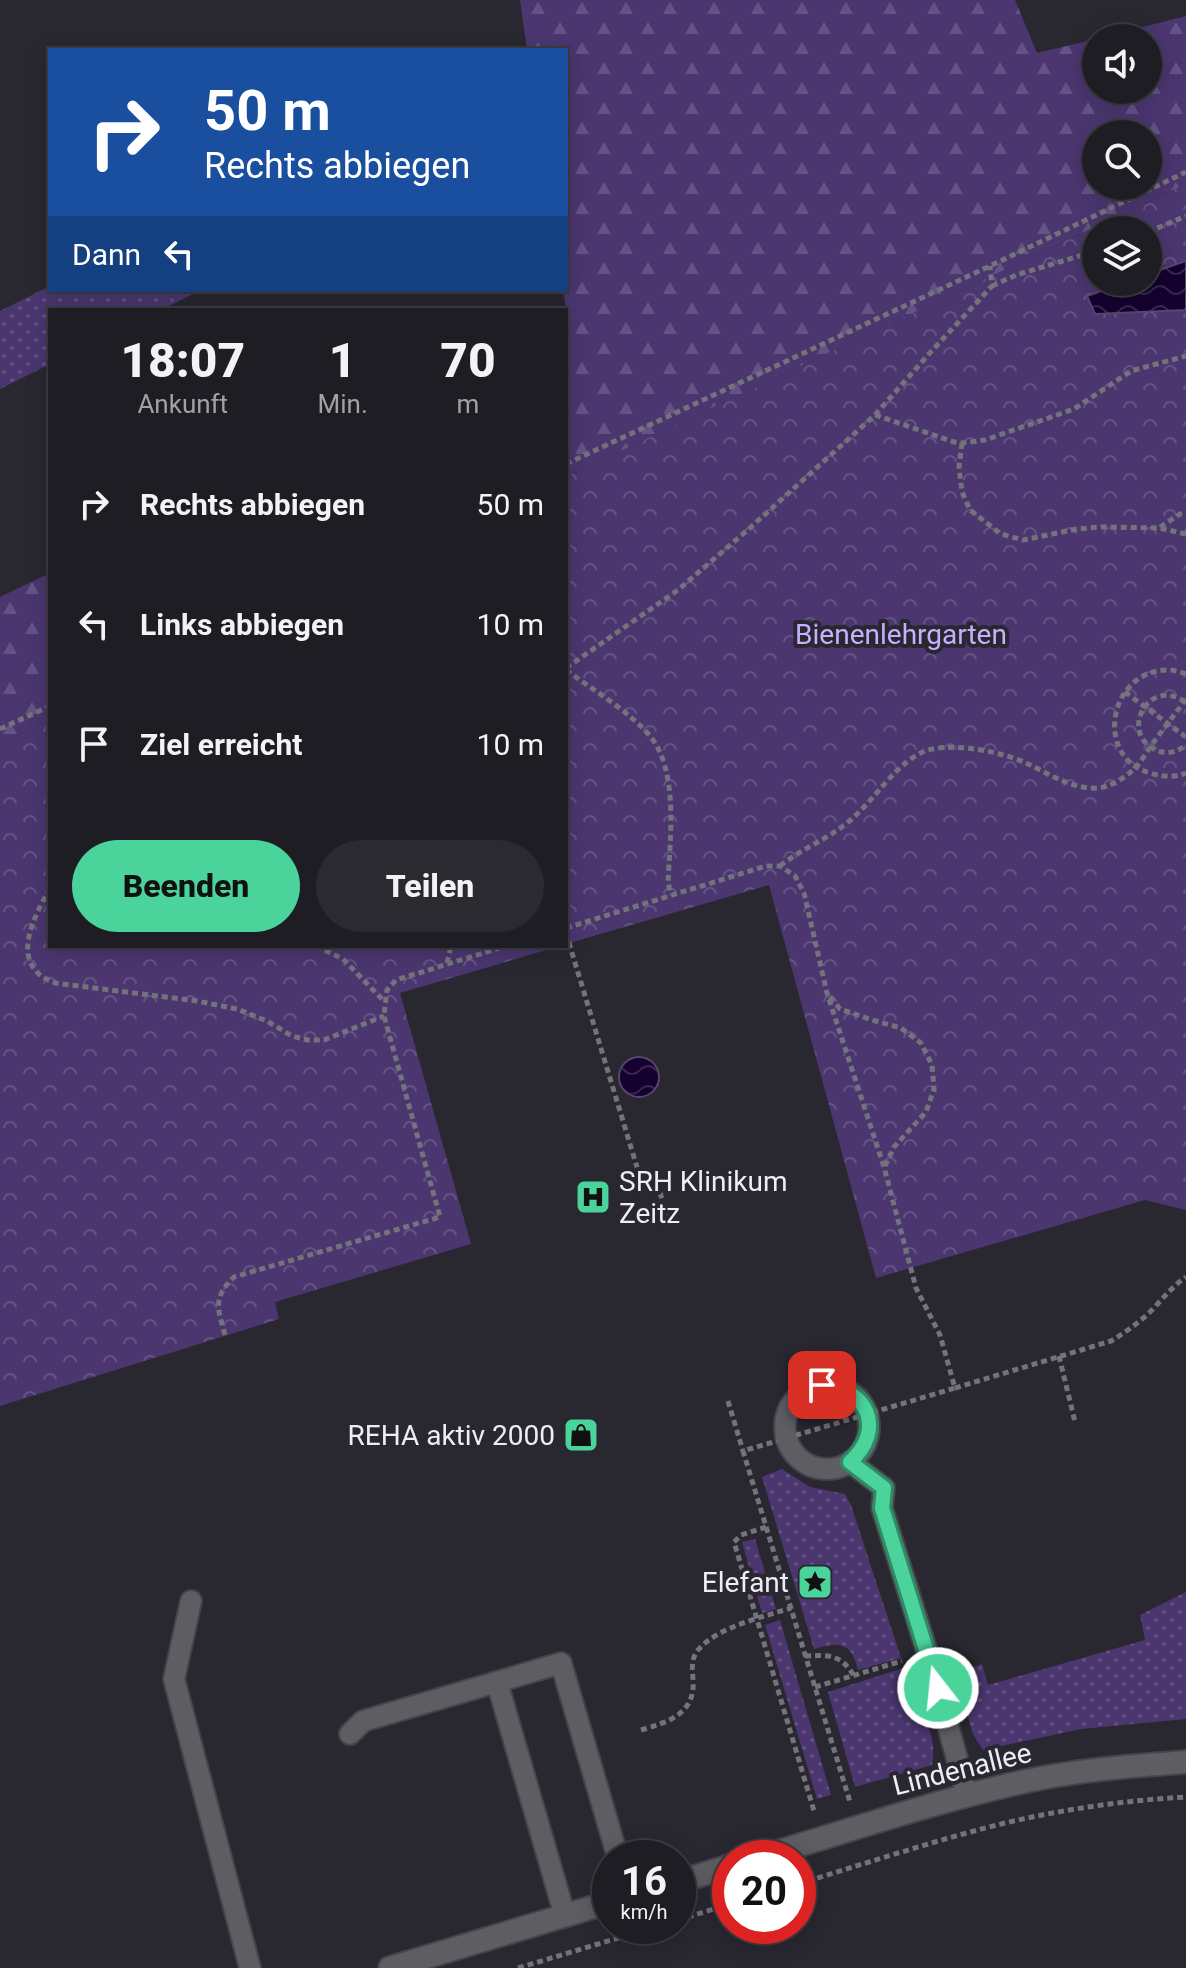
<!DOCTYPE html>
<html lang="de">
<head>
<meta charset="utf-8">
<style>
	body { margin:0; font-family:Roboto,sans-serif; background:#2c2a31; color:#f1f3f6; height:100vh; display:flex; flex-direction:column; font-size:30px; white-space:nowrap }
	* { box-sizing:border-box; margin:0 }
	p { font-size:26px; color:#a1a2a6 }
	.icon { flex:none; width:44px; height:44px; fill:none; stroke:currentColor; stroke-width:2; stroke-linecap:round; stroke-linejoin:round }
	.map { position:relative; flex:1; overflow:hidden }
	.sheet { position:absolute; left:48px; top:308px; width:520px; height:640px; display:flex; flex-direction:column; background:#1f1d24; border-radius:0px; box-shadow:0 4px 20px #0003,0 0 0 2px #3c3b41 }
	.sheet>* { flex:none }
	.hud { position:absolute; left:48px; top:48px; width:520px; height:244px; border-radius:0px; box-shadow:0 4px 20px #0003,0 0 0 2px #3c3b41; background:#1a4fa0; color:#fff; overflow:hidden }
	.buttons { position:absolute; left:1082px; top:24px; display:grid; gap:16px }
	.buttons a { display:grid; place-items:center; width:80px; height:80px; border-radius:50%; background:#1f1d24; box-shadow:0 4px 20px #0003,0 0 0 2px #3c3b41; font-size:40px }
	.speed { position:absolute; left:592px; top:1840px; display:flex; gap:16px; font-size:40px; font-weight:700; text-align:center }
	.speed>* { display:grid; place-content:center; width:104px; height:104px; border-radius:50%; background:#1f1d24; box-shadow:0 4px 20px #0003,0 0 0 2px #3c3b41; line-height:1 }
	.speed small { font-size:20px; font-weight:400 }
	.speed .limit { border:12px solid #d22; background:#fff; color:#111 }
	.pin { position:absolute; display:grid; place-items:center; width:68px; height:68px; color:#fff; margin:-34px; border-radius:16px; box-shadow:0 4px 12px #0006 }
	.me { position:absolute; width:88px; margin:-44px; rotate:344deg; stroke-linejoin:round; filter:drop-shadow(0 0 6px #0008) }
	.turn { display:flex; align-items:center; gap:28px; height:168px; padding:0 24px; font-size:36px }
	.turn .icon { width:104px; height:104px; stroke-width:2.5 }
	.turn b { display:block; font-size:56px; line-height:68px }
	.then { display:flex; align-items:center; height:76px; padding:0 24px; background:#0003; gap:16px; font-size:30px }
	.eta { display:flex; justify-content:space-evenly; align-items:center; height:136px; text-align:center }
	.eta b { font-size:48px; font-weight:800; line-height:56px }
	.cta { display:flex; gap:16px; margin-top:auto; padding:16px 24px }
	.cta a { flex:1; height:92px; border-radius:48px; background:#4ad49c; color:#111; font-size:32px; font-weight:800; line-height:92px; text-align:center }
	.cta a+a { background:#2c2a31; color:#f1f3f6 }
	ul { padding:0; list-style:none }
	li { display:flex; align-items:center; gap:24px; height:120px; padding:0 24px }
	li div { flex:1 }
	li b { display:block; font-size:30px }
	li em { font-style:normal }
	.map>svg:first-child { display:block }
</style>
</head>
<body>
<div class="map">
<svg width="1186" height="1968" viewBox="0 0 1186 1968">
	<defs>
		<pattern id="grass-dots" width="8" height="8" patternUnits="userSpaceOnUse" patternTransform="scale(2)"><rect width="8" height="8" fill="#4b3670"/><path d="M2 2h.1M6 6h.1" fill="none" stroke="#655385" stroke-width="1.8" stroke-linecap="round"/></pattern>
		<pattern id="forest-firs" width="22" height="20" patternUnits="userSpaceOnUse" patternTransform="scale(2)"><rect width="22" height="20" fill="#4b3670"/><path d="M5 1l3.5 6h-7zM16 11l3.5 6h-7z" fill="#655385"/></pattern>
		<pattern id="park-crowns" width="20" height="18" patternUnits="userSpaceOnUse" patternTransform="scale(2)"><rect width="20" height="18" fill="#4b3670"/><path d="M2 6a3 3 0 1 1 6 0M12 15a3 3 0 1 1 6 0" fill="none" stroke="#655385"/></pattern>
		<pattern id="water-waves" width="16" height="10" patternUnits="userSpaceOnUse" patternTransform="scale(2)"><rect width="16" height="10" fill="#15002f"/><path d="M0 5q4-4 8 0t8 0" fill="none" stroke="#37264e"/></pattern>
	</defs>
	<rect width="100%" height="100%" fill="#292730"/>
	<g fill="url(#grass-dots)">
		<path d="M50,286V290H201L161,310H50V364L0,389V311Z"/>
		<path d="M782,1469L810,1487L845,1494L851,1505L901,1658L858,1670C851,1642 840,1642 814,1649L762,1477Z"/>
		<path d="M755,1539L776,1609L762,1613L742,1542Z"/>
		<path d="M1186,1592V1719L1081,1729L983,1750L973,1734L958,1685L960,1677L968,1669L982,1664L988,1685L1145,1640L1140,1615Z"/>
		<path d="M780,1620L831,1795L817,1799L765,1625Z"/>
		<path d="M907,1667C911,1679 915,1691 919,1704C927,1727 937,1739 932,1765L855,1787L828,1692Z"/>
	</g>
	<g fill="url(#forest-firs)" fill-rule="evenodd">
		<path d="M520,0H1015L1037,53L1096,39V90H1148V38H1100L1186,16V184L566,477L567,316L563,290H566V50H527ZM1096,134H1148V186H1096Z"/>
		<path d="M50,573V720L0,744V597Z"/>
	</g>
	<g fill="url(#park-crowns)" fill-rule="evenodd">
		<path d="M1186,184V1210L1145,1200L876,1278L769,885L566,944V477ZM1096,230H1148V282H1096Z"/>
		<path d="M50,720V946H560L400,993L471,1244L275,1302L279,1319L0,1406V744Z"/>
	</g>
	<g fill="url(#water-waves)" stroke="#56476a" stroke-width="2">
		<path d="M1186,261V310L1095,314L1087,296L1126,282H1148V274Z"/>
		<circle cx="639" cy="1077" r="20"/>
	</g>
	<g fill="none" stroke-linecap="round" stroke-linejoin="round">
		<defs>
			<g id="service">
				<circle cx="827" cy="1427" r="42"/>
				<path d="M850,1462L884,1488L882,1508L930,1661L967,1795"/>
				<path d="M191,1601L174,1679L250,1968"/>
				<path d="M350,1734L363,1721L497,1682"/>
				<path d="M565,1916L497,1682L561,1663L618,1858"/>
			</g>
			<g id="minor">
				<path d="M757,1858C845,1832 932,1802 1022,1782C1075,1770 1131,1766 1186,1762"/>
				<path d="M678,1882L730,1866"/>
				<path d="M390,1968L610,1902"/>
			</g>
		</defs>
		<use href="#service" stroke="#45434b" stroke-width="24"/>
		<use href="#minor" stroke="#45434b" stroke-width="26"/>
		<g stroke="#74727b" stroke-width="5" stroke-dasharray="6 4" stroke-linecap="butt">
			<path d="M1148,232L1186,216"/>
			<path d="M992,286L1016,275L1096,251"/>
			<path d="M875,415L954,442L962,443L985,440L1074,409L1131,371L1186,356"/>
			<path d="M962,443L959,467L962,492L970,510L1001,534L1023,540L1077,529L1101,527L1159,528L1186,534"/>
			<path d="M566,464L990,266L1186,172"/>
			<path d="M1160,527L1180,514L1186,513"/>
			<path d="M566,668L678,590L751,527L875,415L928,355L992,286L990,266"/>
			<path d="M566,670C592,689 630,712 650,736C679,771 670,840 668,882L671,895"/>
			<path d="M1186,674C1180,672 1174,670 1168,670C1109,670 1093,757 1150,773C1162,777 1174,778 1186,773"/>
			<path d="M1125,692L1186,737"/>
			<path d="M1185,702C1149,676 1118,733 1156,750C1167,755 1177,752 1186,745"/>
			<path d="M0,729L50,706"/>
			<path d="M780,866C801,849 826,840 847,823C868,806 882,784 902,766C909,760 918,753 928,750C956,743 997,751 1024,762C1046,772 1072,790 1098,788C1111,787 1126,777 1135,768C1142,761 1147,751 1153,743C1164,728 1175,714 1186,699"/>
			<path d="M50,888C38,910 14,951 38,973C42,978 49,980 55,983L197,1001L237,1009L267,1021L292,1036L308,1040H324L384,1016"/>
			<path d="M566,928L766,866H780L795,876L804,893L827,993L884,1167L916,1288L940,1335L955,1388L743,1451L850,1802"/>
			<path d="M566,933L643,1187L657,1183L670,1225"/>
			<path d="M316,946L343,959L384,1001"/>
			<path d="M447,963L451,946"/>
			<path d="M830,997L840,1009L872,1020L901,1028L921,1043L932,1065L934,1089L926,1112L894,1147L885,1166"/>
			<path d="M225,1335C218,1309 212,1298 234,1277L440,1217L384,1016L387,990L396,980L506,946"/>
			<path d="M1059,1356L1075,1422"/>
			<path d="M955,1388L1111,1341C1126,1332 1140,1322 1153,1309C1164,1297 1173,1286 1186,1277"/>
			<path d="M728,1401L743,1451"/>
			<path d="M766,1527L741,1535L734,1542L814,1811"/>
			<path d="M805,1656C829,1655 841,1654 854,1676"/>
			<path d="M815,1687L902,1661"/>
			<path d="M641,1730C668,1722 696,1714 693,1679C692,1668 691,1657 699,1649C718,1627 763,1617 791,1608"/>
			<path d="M798,1884C857,1866 915,1847 974,1831C1043,1812 1115,1801 1186,1797"/>
			<path d="M678,1920L730,1904"/>
			<path d="M518,1968L658,1926"/>
		</g>
		<use href="#service" stroke="#5e5d62" stroke-width="20"/>
		<use href="#minor" stroke="#5e5d62" stroke-width="22"/>
	</g>
	<g fill="none" stroke-linecap="round" stroke-linejoin="round">
		<defs>
			<path id="route" d="M822,1385C868,1388 886,1430 850,1462L884,1488L882,1508L938,1688"/>
		</defs>
		<use href="#route" stroke="#308a65" stroke-width="20"/>
		<use href="#route" stroke="#4ad49c" stroke-width="14"/>
	</g>
	<defs>
		<symbol id="hospital-square" viewBox="-11 -11 22 22"><rect x="-9" y="-9" width="18" height="18" rx="4" fill="#4ad49c" stroke="#292730"/><path d="M-5-5h3v3.5h4V-5h3V5h-3V1.5h-4V5h-3Z" fill="#111"/></symbol>
		<symbol id="shop-square" viewBox="-11 -11 22 22"><rect x="-9" y="-9" width="18" height="18" rx="4" fill="#4ad49c" stroke="#292730"/><path d="M-5-2.5h2.3a2.7 3.5 0 0 1 5.4 0H5L5.5 6h-11ZM-1.5-2.5h3a1.5 2.3 0 0 0-3 0Z" fill="#111"/></symbol>
		<symbol id="sight-square" viewBox="-11 -11 22 22"><rect x="-9" y="-9" width="18" height="18" rx="4" fill="#4ad49c" stroke="#292730"/><path d="M0-6L1.8-2.2L6-1.7L2.9 1.2L3.7 5.4L0 3.3L-3.7 5.4L-2.9 1.2L-6-1.7L-1.8-2.2Z" fill="#111"/></symbol>
	</defs>
	<g fill-rule="evenodd">
		<use href="#hospital-square" x="573" y="1177" width="40" height="40"/>
		<use href="#shop-square" x="561" y="1415" width="40" height="40"/>
		<use href="#sight-square" x="795" y="1562" width="40" height="40"/>
	</g>
	<g text-anchor="middle" dominant-baseline="central" stroke-width="8" stroke-linejoin="round" paint-order="stroke">
		<g font-size="28" fill="#c7aefe" stroke="#292730">
			<text x="901" y="634">Bienenlehrgarten</text>
		</g>
		<g font-size="28" fill="#efedf4" stroke="#292730" text-anchor="end">
			<text x="619" y="1181" text-anchor="start">SRH Klinikum<tspan x="619" dy="32">Zeitz</tspan></text>
			<text x="555" y="1435">REHA aktiv 2000</text>
			<text x="789" y="1582">Elefant</text>
		</g>
		<g font-size="28" fill="#efedf4" stroke="#292730">
			<text transform="translate(962 1769) rotate(-14)">Lindenallee</text>
		</g>
	</g>
</svg>
<div class="buttons">
<a><svg class="icon" aria-label="sound" viewBox="0 0 24 24"><path d="M4 9h4l5-4v14l-5-4H4zM17 9q2 3 0 6"/></svg></a>
<a><svg class="icon" aria-label="search" viewBox="0 0 24 24"><circle cx="10" cy="10" r="6"/><path d="M15 15l6 6"/></svg></a>
<a><svg class="icon" aria-label="layers" viewBox="0 0 24 24"><path d="M12 4l9 5-9 5-9-5zM3 14l9 5 9-5"/></svg></a>
</div>
<div class="speed"><div>16<small>km/h</small></div><div class="limit">20</div></div>
<div class="pin" style="left:822px;top:1385px;background:#d93025"><svg class="icon" aria-label="arrive" viewBox="0 0 24 24"><path d="M6 21V4h12l-3 4 3 4H6"/></svg></div>
<svg class="me" style="left:938px;top:1688px" viewBox="-20 -20 40 40"><circle r="17" fill="#4ad49c" stroke="#fff" stroke-width="3"/><path d="M0-11L8 9 0 5-8 9z" fill="#fff"/></svg>
<div class="hud">
<div class="turn"><svg class="icon" aria-label="right" viewBox="0 0 24 24"><path d="M7 20v-9h11M14 6l5 5-5 5"/></svg><div><b>50 m</b>Rechts abbiegen</div></div>
<div class="then">Dann<svg class="icon" aria-label="left" viewBox="0 0 24 24"><path d="M17 20v-9H6M10 6l-5 5 5 5"/></svg></div>
</div>
<section class="sheet">
<div class="eta">
<div><b>18:07</b><p>Ankunft</p></div>
<div><b>1</b><p>Min.</p></div>
<div><b>70</b><p>m</p></div>
</div>
<ul>
<li><svg class="icon" aria-label="right" viewBox="0 0 24 24"><path d="M7 20v-9h11M14 6l5 5-5 5"/></svg><div><b>Rechts abbiegen</b></div><em>50 m</em></li>
<li><svg class="icon" aria-label="left" viewBox="0 0 24 24"><path d="M17 20v-9H6M10 6l-5 5 5 5"/></svg><div><b>Links abbiegen</b></div><em>10 m</em></li>
<li><svg class="icon" aria-label="arrive" viewBox="0 0 24 24"><path d="M6 21V4h12l-3 4 3 4H6"/></svg><div><b>Ziel erreicht</b></div><em>10 m</em></li>
</ul>
<div class="cta"><a>Beenden</a><a>Teilen</a></div>
</section>
</div>
</body>
</html>
